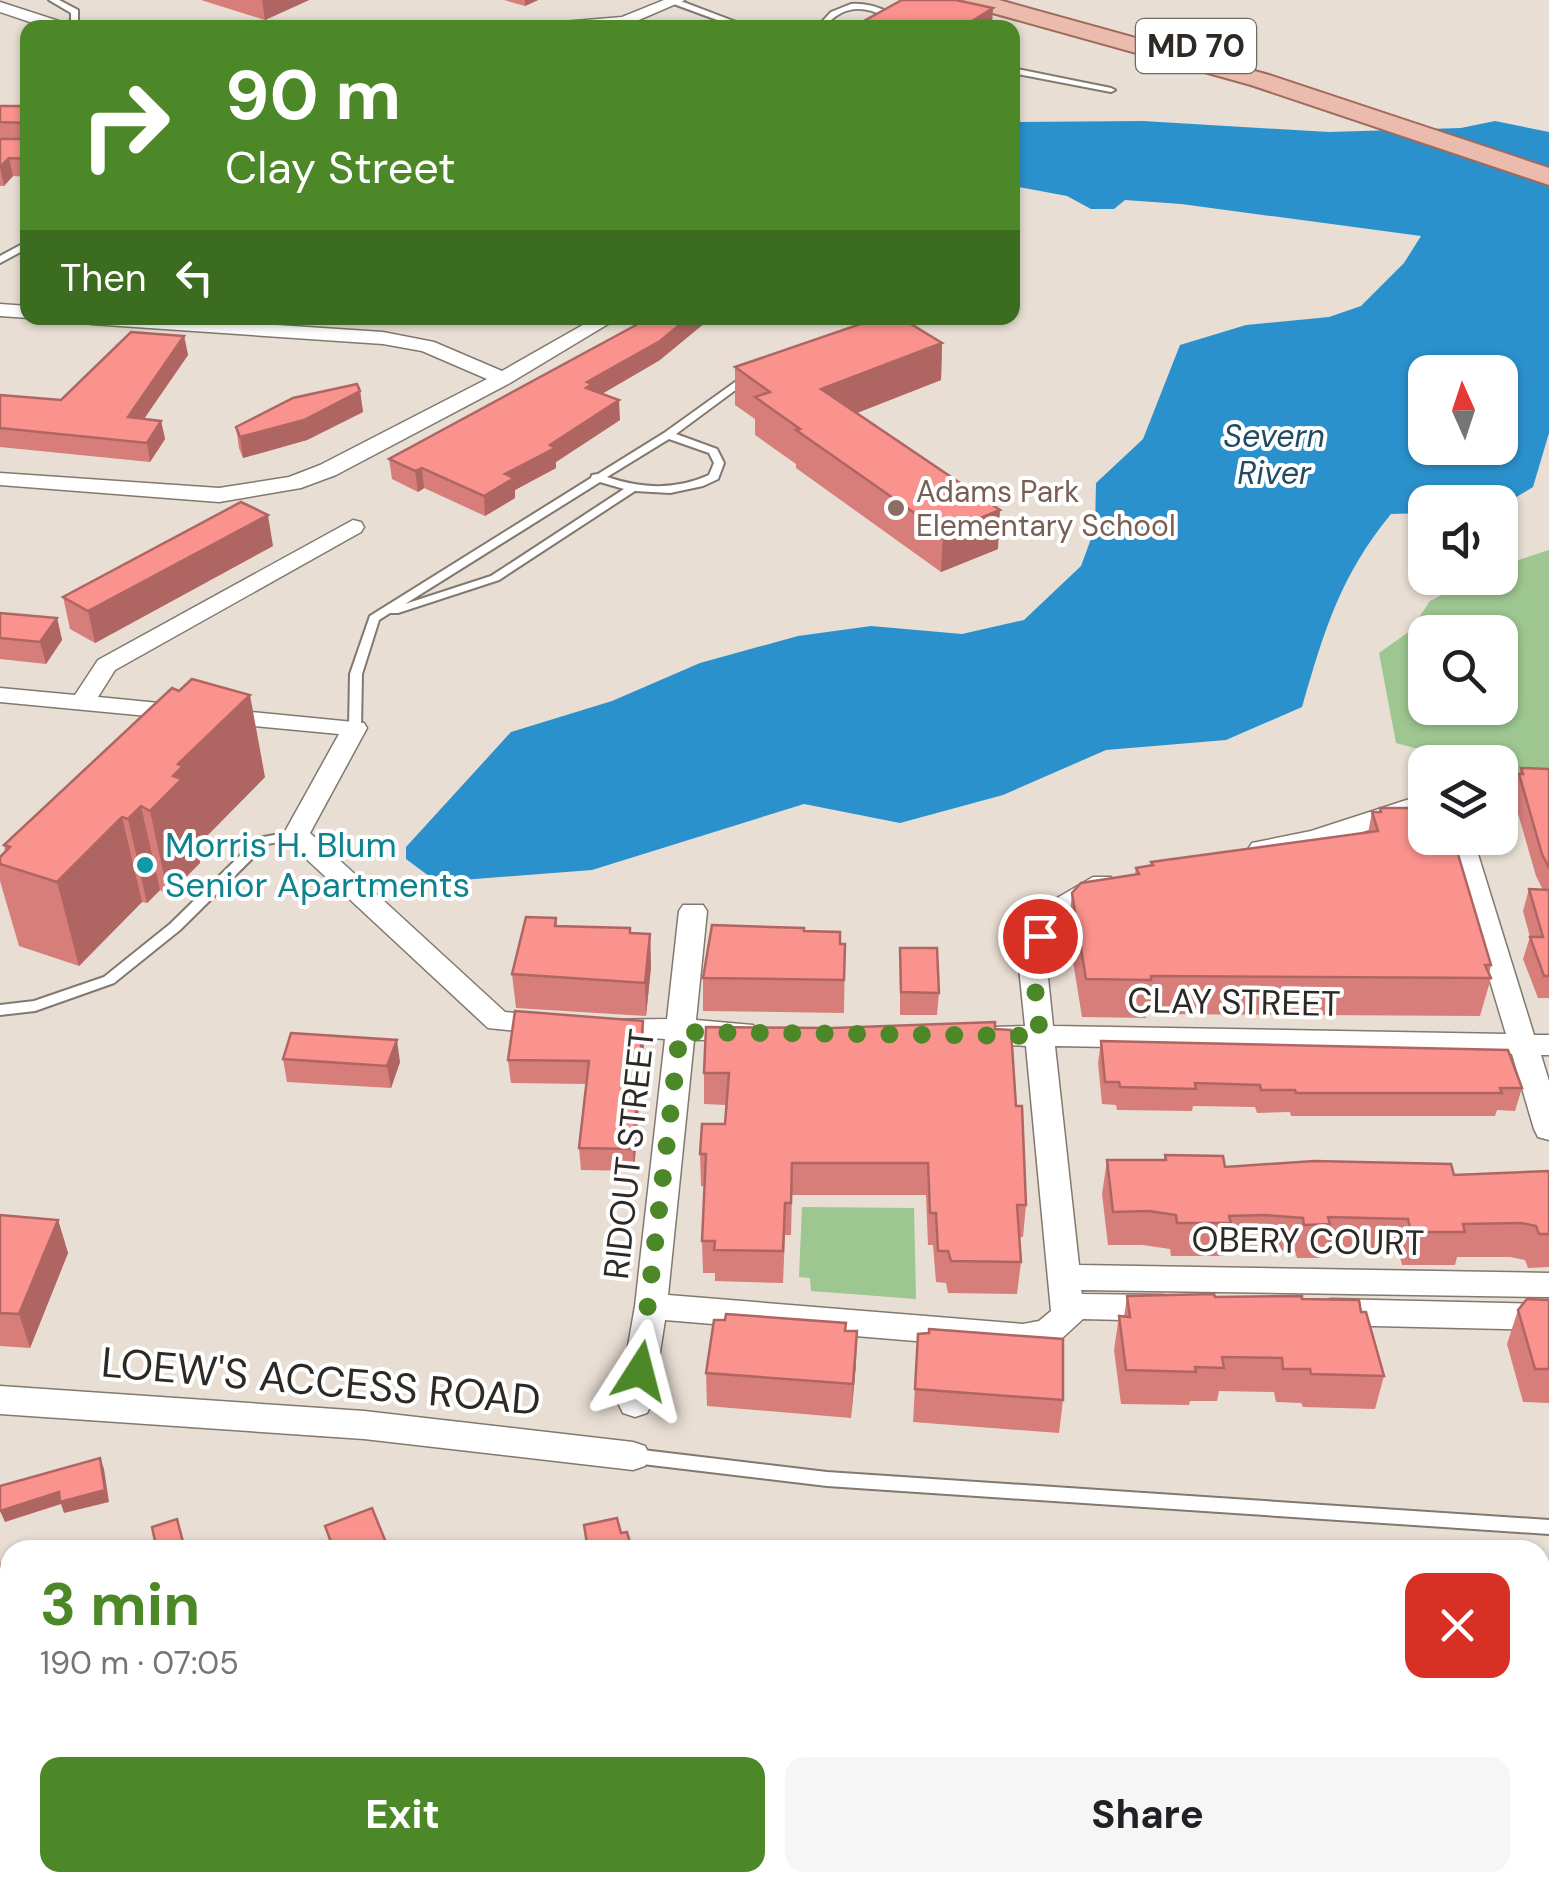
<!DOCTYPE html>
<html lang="en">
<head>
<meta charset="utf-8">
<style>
	body { margin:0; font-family:"DM Sans",sans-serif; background:#f6f6f6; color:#202124; height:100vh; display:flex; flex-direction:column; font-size:38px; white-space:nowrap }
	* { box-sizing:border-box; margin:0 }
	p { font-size:32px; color:#757577 }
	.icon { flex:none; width:55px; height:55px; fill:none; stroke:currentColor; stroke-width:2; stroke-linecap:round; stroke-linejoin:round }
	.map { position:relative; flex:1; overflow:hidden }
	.details { position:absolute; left:0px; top:1540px; width:1550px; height:352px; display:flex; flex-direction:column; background:#fff; border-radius:30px 30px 0 0; box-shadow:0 2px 8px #0004 }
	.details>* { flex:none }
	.guide { position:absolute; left:20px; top:20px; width:1000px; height:305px; border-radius:20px; box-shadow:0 2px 8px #0004; background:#4c8827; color:#fff; overflow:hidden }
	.needle { width:65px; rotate:357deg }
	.tools { position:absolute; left:1408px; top:355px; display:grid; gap:20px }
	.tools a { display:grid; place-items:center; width:110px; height:110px; border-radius:20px; background:#fff; box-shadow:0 2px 8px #0004; font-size:50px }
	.pin { position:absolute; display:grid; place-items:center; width:85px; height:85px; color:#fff; margin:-42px; border:5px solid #fff; border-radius:50%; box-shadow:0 2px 10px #0007 }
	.me { position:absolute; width:110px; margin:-55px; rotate:9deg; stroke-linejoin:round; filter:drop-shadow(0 0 8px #0008) }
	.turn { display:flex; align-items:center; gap:35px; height:210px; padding:0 40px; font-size:45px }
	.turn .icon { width:130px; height:130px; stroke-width:2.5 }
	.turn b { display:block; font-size:70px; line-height:85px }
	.then { display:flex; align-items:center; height:95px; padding:0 40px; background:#0003; gap:20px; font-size:38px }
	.round { display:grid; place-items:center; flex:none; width:105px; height:105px; border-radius:20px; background:#f6f6f6 }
	.head { display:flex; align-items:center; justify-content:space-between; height:170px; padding:0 40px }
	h1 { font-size:60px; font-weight:700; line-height:75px; color:#4c8827 }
	.action { display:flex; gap:20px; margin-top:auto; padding:20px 40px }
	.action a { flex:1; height:115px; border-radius:20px; background:#4c8827; color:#fff; font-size:40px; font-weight:700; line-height:115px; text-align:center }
	.action a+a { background:#f6f6f6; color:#202124 }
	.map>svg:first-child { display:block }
</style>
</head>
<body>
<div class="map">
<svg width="1549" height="1892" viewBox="0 0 1549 1892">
	<rect width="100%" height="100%" fill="#e8ded3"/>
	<g fill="#9dc690" fill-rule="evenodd">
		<path d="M1549,550V785L1500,772V762H1467L1396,743L1379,653L1410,631L1430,601L1474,578H1500V566ZM1425,632H1500V708H1425Z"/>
		<path d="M802,1207L914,1208L916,1299L811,1291L810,1278L799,1277Z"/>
	</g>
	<path fill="#2b91cd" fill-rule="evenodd" d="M1143,121L1329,132L1461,128L1495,121L1549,132V433L1533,487L1500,507V502H1425V513L1391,514C1340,576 1324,631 1302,707L1226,740L1106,750L1003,795L900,823L804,804L592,870L437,882L406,859V847L511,732L612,701L700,663L798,636L871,626L962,634L1024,620L1081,566L1095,528L1096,483L1143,439L1180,345L1246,325L1329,317L1361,306L1404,263L1421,236L1181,204L1125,200L1114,209H1091L1067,196L1013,186V122ZM1425,372H1500V448H1425Z"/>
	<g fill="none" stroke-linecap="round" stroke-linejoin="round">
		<defs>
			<g id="service">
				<path d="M49,0H59L78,10V23L72,28H63L71,20V13Z"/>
				<path d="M671,0H678L752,28H739L671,3Z"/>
				<path d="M851,4C866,3 878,7 891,13V21L884,28H874L883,20L884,16C861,4 840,7 824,28H816L831,12Z"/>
				<path d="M1012,68L1111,88L1115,90L1111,92L1012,73Z"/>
				<path d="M28,241V248L0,263V256Z"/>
				<path d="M749,372L754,375L753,377L676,434L717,449L724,463L718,479L703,486L670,493L635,491L499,580L398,613H390L379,620L362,674L361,728L355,732L351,731L349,728L350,674L370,616L591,478L592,475L598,474L664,433ZM669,439L709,453L714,463L709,475C675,490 643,489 607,477ZM600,482L624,489L491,576L405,604Z"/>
				<path d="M296,831L303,835L301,838L267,844L180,930L114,983L35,1011L0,1015V1005L34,1001L104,977L170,924L258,838Z"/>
				<path d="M634,1449L827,1472L1549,1520V1534L827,1486L634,1463L628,1461L625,1456L628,1451Z"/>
			</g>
			<g id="minor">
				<path d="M664,0H685L625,26L544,28L551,23L622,17Z"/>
				<path d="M0,2L71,25L72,28H48L0,12Z"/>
				<path d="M0,304L28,306L29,318L0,316Z"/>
				<path d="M82,318H169L383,332L434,342L502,371L595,318H618L510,383L336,475L301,488L219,502L0,485V473L219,488L289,477L320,465L487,379L422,351L383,344L91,324Z"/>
				<path d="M353,520L361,522L364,527L361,532L115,670L98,697L364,723L367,728L310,833L505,1012L558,1017L562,1024L558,1031L548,1034L488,1028L287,841L283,835L339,734L0,702V688L75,695L98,660Z"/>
				<path d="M1425,794V811L1324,845L1261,857L1248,849L1252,843L1311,831Z"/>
				<path d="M1447,838H1473L1534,1035H1549V1055H1541L1549,1081V1140L1538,1137L1534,1129L1512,1054L1055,1046L1079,1265L1549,1273V1297L1081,1290L1082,1294L1163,1295L1174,1299L1179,1308L1174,1317L1163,1321L1083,1319L1059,1341L1023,1350L665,1320L652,1403L647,1413L635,1417L623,1413L618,1403L635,1306L665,1039L596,1034L592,1027L596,1020L667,1019L679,911L683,905H703L707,911L696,1020L753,1025L757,1032L753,1039L694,1040L668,1295L1023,1324L1039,1321L1051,1311L1026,1046L966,1042L962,1035L966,1028L1025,1026L1018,958L1036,914L1040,908L1093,877H1111L1115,883L1061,919L1046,958L1053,1026L1506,1034Z"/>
				<path d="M1331,1299L1549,1304V1330L1331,1325L1320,1321L1315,1312L1320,1303Z"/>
				<path d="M0,1386L364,1411L633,1442L645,1446L650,1456L645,1466L633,1470L364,1439L0,1414Z"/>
				<rect x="1540" y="1801" width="9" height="36"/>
				<path d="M10,1814V1851L0,1854V1817Z"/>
				<path d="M381,1882H421L424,1892H384Z"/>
			</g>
			<path id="primary" d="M960,0H999L1269,75L1549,168V185L1251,85L964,5Z"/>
		</defs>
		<use href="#service" stroke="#82786f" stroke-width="4"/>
		<use href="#minor" stroke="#82786f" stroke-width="3"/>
		<use href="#primary" stroke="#9f6a5b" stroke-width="4"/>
		<use href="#service" fill="#fff" fill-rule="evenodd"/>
		<use href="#minor" fill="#fff" fill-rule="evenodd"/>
		<use href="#primary" fill="#ebbbad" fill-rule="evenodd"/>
	</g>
	<g fill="#d77e7a">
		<path d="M201,0H309L265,20Z"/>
		<path d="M504,0H538L525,6Z"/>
		<path d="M0,106H28V177L13,176L4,186H0Z"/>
		<path d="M184,336L188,355L144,419L161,421L165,439L150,462L0,447V395L61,400Z"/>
		<path d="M942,343L941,380L857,413L998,549L941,572L796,468V464L755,435V419L735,405V367Z"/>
		<path d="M660,360L602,394L620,420L556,462V468L515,490V498L485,516L424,488L418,492L392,479L389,459Z"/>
		<path d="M360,391L363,412L307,440L243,458L239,448L236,427Z"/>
		<path d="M273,546L95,643L70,629L63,597Z"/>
		<path d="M0,613L57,618L62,640L46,664L0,659Z"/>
		<path d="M172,688L265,777L199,844L201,849L198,852L200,863L168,895L160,890L147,903L142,902L79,966L19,946L0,881V857L5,852L4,845Z"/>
		<path d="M1521,768L1549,769V998H1538L1523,959L1530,937L1523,911L1529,889L1543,890L1536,876L1513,796Z"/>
		<path d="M1380,808L1491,965L1489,974L1491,978L1480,1016L1146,1014V1018L1082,1017L1068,931L1072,893L1135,874L1136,868L1151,865V862L1368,833L1372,812H1379Z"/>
		<path d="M556,918L557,926L650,934L651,967L646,1016L516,1008L512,974Z"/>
		<path d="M804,931L845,944L844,1013L703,1011V978Z"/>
		<path d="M900,948L939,993L937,1015H900Z"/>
		<path d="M995,1029L1016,1106L1026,1205L1023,1237H1019L1021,1262L1017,1294L948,1293L946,1283L936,1282L933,1245H928L926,1195H792L791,1235H785L783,1283L715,1281V1273H703L702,1241L704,1186H701L700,1154L725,1124L726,1105L704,1104V1073Z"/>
		<path d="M1101,1041L1522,1088L1515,1111L1497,1110L1495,1116H1291L1290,1112L1257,1113L1255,1107L1193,1106L1192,1111L1117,1110L1116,1105L1102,1104L1098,1063Z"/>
		<path d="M644,1043L634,1171L581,1170L579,1148L587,1084L511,1083L508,1060Z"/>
		<path d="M283,1059L400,1062L391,1088L287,1082Z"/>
		<path d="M1165,1155L1225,1167L1454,1175L1549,1171V1267L1528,1268L1525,1260L1510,1257H1457L1455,1265H1402L1399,1253L1324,1251L1322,1258H1297L1295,1251L1257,1249L1225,1250L1224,1256H1171L1170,1249L1143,1245H1108L1102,1194L1107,1160H1164Z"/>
		<path d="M0,1215L58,1220L68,1253L30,1348L0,1346Z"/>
		<path d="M1127,1296L1302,1299L1361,1312L1384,1376L1375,1409L1303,1407L1301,1403L1276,1402L1274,1392L1219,1391L1217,1401H1190L1189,1405L1121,1404L1114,1350L1119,1316L1124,1317Z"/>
		<path d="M1549,1300V1403L1523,1402L1507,1344L1518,1310Z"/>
		<path d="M845,1331L856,1364L851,1418L707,1406L706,1373Z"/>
		<path d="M918,1334L1063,1400L1059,1433L913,1422Z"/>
		<path d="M1540,1657H1549V1741L1540,1742Z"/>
		<path d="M790,1882H853L856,1892H794Z"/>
		<path d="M1087,1882H1318L1322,1892H1085Z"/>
		<path d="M1358,1882H1540L1549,1892H1355Z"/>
	</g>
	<g fill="#af6663">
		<path d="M262,0H309L265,20Z"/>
		<path d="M525,0H538L525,6Z"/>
		<path d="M993,8L992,28H961Z"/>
		<path d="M9,158L13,176L4,186L0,167Z"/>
		<path d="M688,318H711L660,360L593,399L587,408V382Z"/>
		<path d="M184,336L188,355L132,436L128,417Z"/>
		<path d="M942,343L941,380L821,427V389Z"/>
		<path d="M360,391L363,412L307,440L243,458L240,437Z"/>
		<path d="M619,400L620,420L556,462V468L515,490V498L485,516L484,496L505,474Z"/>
		<path d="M161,421L165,439L150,462L147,443Z"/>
		<path d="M422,468L424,488L418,492L415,471Z"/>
		<path d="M1000,510L998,549L941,572L943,533Z"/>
		<path d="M268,515L273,546L95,643L88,611Z"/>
		<path d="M57,618L62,640L46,664L40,642Z"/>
		<path d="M250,695L265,777L199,844L201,849L198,852L200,863L168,895L150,811L178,764Z"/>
		<path d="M141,806L160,890L147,903L128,819Z"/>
		<path d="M122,817L142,902L79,966L57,882Z"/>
		<path d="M650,934L651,967L646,1016L645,983Z"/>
		<path d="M643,1021L644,1043L634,1171L633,1149Z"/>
		<path d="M397,1040L400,1062L391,1088L387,1066Z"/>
		<path d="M58,1220L68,1253L30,1348L19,1314Z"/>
		<path d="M857,1331L856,1364L851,1418L853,1384Z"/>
		<path d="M100,1458L104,1469L109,1502L64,1513L61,1504L5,1522L0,1511Z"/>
		<path d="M0,1561L10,1594V1620L0,1624Z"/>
		<path d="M10,1745V1770L0,1773V1749Z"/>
	</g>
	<g fill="#fa928e" stroke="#af6663" stroke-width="2.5">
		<path d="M902,0H956L993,8L961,28H851Z"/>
		<path d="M0,106H28V132L27,123L0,122Z"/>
		<path d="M28,136V159L9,158L0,167V139H24Z"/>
		<path d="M643,318H688L660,341L587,382L592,384L586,388L619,400L550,445L555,448L505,474L514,478L484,496L422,468L415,471L389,459L636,325Z"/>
		<path d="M878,318H901L942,343L821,389L1000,510L943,533L796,430L800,429L755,397L770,392L735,367Z"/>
		<path d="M131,332L184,336L128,417L161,421L147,443L0,428V395L61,400Z"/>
		<path d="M357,384L360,391L304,420L240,437L236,427L293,398Z"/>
		<path d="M241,502L268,515L88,611L63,597Z"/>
		<path d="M0,613L57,618L40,642L0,638Z"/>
		<path d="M192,679L250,695L178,764L183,766L173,776L182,779L150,811L141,806L128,819L122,817L57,882L0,864V857L10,847L4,845L172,688L179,691Z"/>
		<path d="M1521,768L1549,769V868L1542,854L1519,774H1523Z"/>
		<path d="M1380,808H1425V838H1451L1457,851L1491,965H1485L1491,978L1151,976V980L1086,979L1072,893L1081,883L1139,874L1136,868L1153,865L1151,862L1378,831L1372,812H1381Z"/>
		<path d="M1529,889L1549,890V976H1544L1530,937H1543Z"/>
		<path d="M526,917L556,918L555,926L630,928V933L650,934L645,983L512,974Z"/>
		<path d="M712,925L804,928V931L840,932V944H845L844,980L703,978Z"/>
		<path d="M900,948H937L939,993L901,992Z"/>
		<path d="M515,1011L643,1021L633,1149L579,1148L589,1061L508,1060Z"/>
		<path d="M995,1022V1029L1011,1030L1016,1106H1022L1026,1205H1017L1021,1262L951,1261L948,1251H938L936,1213H930L928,1163H792L791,1203H785L783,1251L714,1250L715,1241H702L706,1154H700L702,1124H725L729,1073H704L706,1027L832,1028Z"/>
		<path d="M291,1033L397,1040L387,1066L283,1059Z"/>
		<path d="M1101,1041L1508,1050L1522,1088H1500L1502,1093H1296L1295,1090H1261L1260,1085L1195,1083L1196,1089L1120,1087L1119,1082H1105Z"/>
		<path d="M1165,1155L1223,1156L1225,1167L1314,1161L1451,1164L1454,1175L1549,1171V1234H1539L1536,1226L1521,1223L1463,1224L1465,1232H1411L1408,1219L1328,1217L1330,1224L1304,1225L1303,1218L1264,1215L1229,1216L1231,1223H1177L1176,1215L1149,1211L1113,1212L1107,1160H1166Z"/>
		<path d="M0,1215L58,1220L19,1314L0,1313Z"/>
		<path d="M1214,1294L1215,1297L1302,1296V1299L1359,1300L1361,1312H1366L1384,1376L1311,1374L1310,1369H1283L1282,1358L1222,1357L1224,1368L1195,1367L1196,1372L1126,1370L1119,1316L1130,1317L1127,1296Z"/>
		<path d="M1527,1299L1549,1300V1369H1535L1518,1310Z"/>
		<path d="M726,1314L846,1323L845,1331H857L853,1384L706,1373L714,1320H725Z"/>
		<path d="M929,1329L1063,1339V1400L915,1389L918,1334L929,1333Z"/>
		<path d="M100,1458L105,1490L60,1502L59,1492L0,1511V1486Z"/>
		<path d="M372,1508L389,1550H334L325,1526Z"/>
		<path d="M617,1518L621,1533L627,1532L632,1550H588L584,1525Z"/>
		<path d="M177,1519L184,1546L172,1550H157L152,1527Z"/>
		<path d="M0,1566L7,1596L0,1599Z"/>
		<path d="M10,1651V1745L0,1749V1654Z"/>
		<path d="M1540,1657H1549V1720H1545L1540,1704Z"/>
		<path d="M1549,1860V1892H1368L1365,1882H1540V1861Z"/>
		<path d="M0,1875H10V1882H80L83,1892H0Z"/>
		<path d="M218,1882H329L331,1889L345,1882H350L353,1892H221Z"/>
		<path d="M467,1882H590L594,1890L610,1882H637L641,1892H470Z"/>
		<path d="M795,1882H853L857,1890L851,1892H800Z"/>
		<path d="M1091,1882H1318L1322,1892H1096Z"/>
	</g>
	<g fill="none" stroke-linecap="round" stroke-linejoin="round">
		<path stroke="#4c8827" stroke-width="18" stroke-dasharray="0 32.4" d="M640,1371L680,1032L1040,1036L1032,958L1040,936"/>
	</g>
	<circle fill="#8d6e63" stroke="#fff" stroke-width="4" cx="896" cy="508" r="10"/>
	<circle fill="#0f9aa8" stroke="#fff" stroke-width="4" cx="145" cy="865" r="10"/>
	<g text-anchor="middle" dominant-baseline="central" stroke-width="8" stroke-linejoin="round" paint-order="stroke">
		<g font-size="30" fill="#785e54" stroke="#fff" text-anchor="start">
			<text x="916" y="491">Adams Park<tspan x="916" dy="34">Elementary School</tspan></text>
		</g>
		<rect fill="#fff" stroke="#6c6a67" stroke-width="2.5" x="1136" y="19" width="120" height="54" rx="8"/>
		<g font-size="32" font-weight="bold" fill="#2d2a26">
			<text x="1196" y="46">MD 70</text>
		</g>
		<g font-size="32" font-style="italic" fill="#224a64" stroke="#fff">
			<text x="1274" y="436">Severn<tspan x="1274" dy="37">River</tspan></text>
		</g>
		<g font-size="35" fill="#0d838f" stroke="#fff" text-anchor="start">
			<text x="165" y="845">Morris H. Blum<tspan x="165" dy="40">Senior Apartments</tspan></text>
		</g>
		<g font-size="35" fill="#2d2a26" stroke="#fff">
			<text transform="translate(1234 1002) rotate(1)">CLAY STREET</text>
			<text transform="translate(629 1154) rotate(-84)">RIDOUT STREET</text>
			<text transform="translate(1308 1241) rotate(1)">OBERY COURT</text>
		</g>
		<g font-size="42" fill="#2d2a26" stroke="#fff">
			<text transform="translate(321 1381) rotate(5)">LOEW'S ACCESS ROAD</text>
		</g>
	</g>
</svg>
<div class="tools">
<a><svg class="needle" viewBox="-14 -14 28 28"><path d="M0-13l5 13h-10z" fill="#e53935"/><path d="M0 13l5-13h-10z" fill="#757577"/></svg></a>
<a><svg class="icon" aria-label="sound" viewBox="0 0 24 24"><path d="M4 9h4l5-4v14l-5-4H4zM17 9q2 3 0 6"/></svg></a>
<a><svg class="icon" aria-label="search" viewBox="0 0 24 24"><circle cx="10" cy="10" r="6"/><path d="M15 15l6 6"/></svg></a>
<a><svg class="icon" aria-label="layers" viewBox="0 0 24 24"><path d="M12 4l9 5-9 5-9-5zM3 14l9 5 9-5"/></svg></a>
</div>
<div class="pin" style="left:1040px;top:936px;background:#d93025"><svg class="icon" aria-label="arrive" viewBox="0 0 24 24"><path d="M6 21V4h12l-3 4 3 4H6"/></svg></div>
<svg class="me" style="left:640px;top:1371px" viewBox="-20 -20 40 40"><path d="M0-17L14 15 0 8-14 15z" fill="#4c8827" stroke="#fff" stroke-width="4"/></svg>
<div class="guide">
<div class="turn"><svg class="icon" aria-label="right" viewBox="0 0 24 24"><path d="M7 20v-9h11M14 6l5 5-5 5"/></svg><div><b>90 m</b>Clay Street</div></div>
<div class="then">Then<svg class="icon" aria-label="left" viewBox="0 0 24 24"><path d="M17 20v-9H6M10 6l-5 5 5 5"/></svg></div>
</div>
<section class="details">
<div class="head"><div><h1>3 min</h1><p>190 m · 07:05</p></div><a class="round" style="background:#d93025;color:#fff"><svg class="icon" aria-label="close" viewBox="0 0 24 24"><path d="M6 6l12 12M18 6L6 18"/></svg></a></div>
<div class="action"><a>Exit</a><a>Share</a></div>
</section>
</div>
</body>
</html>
